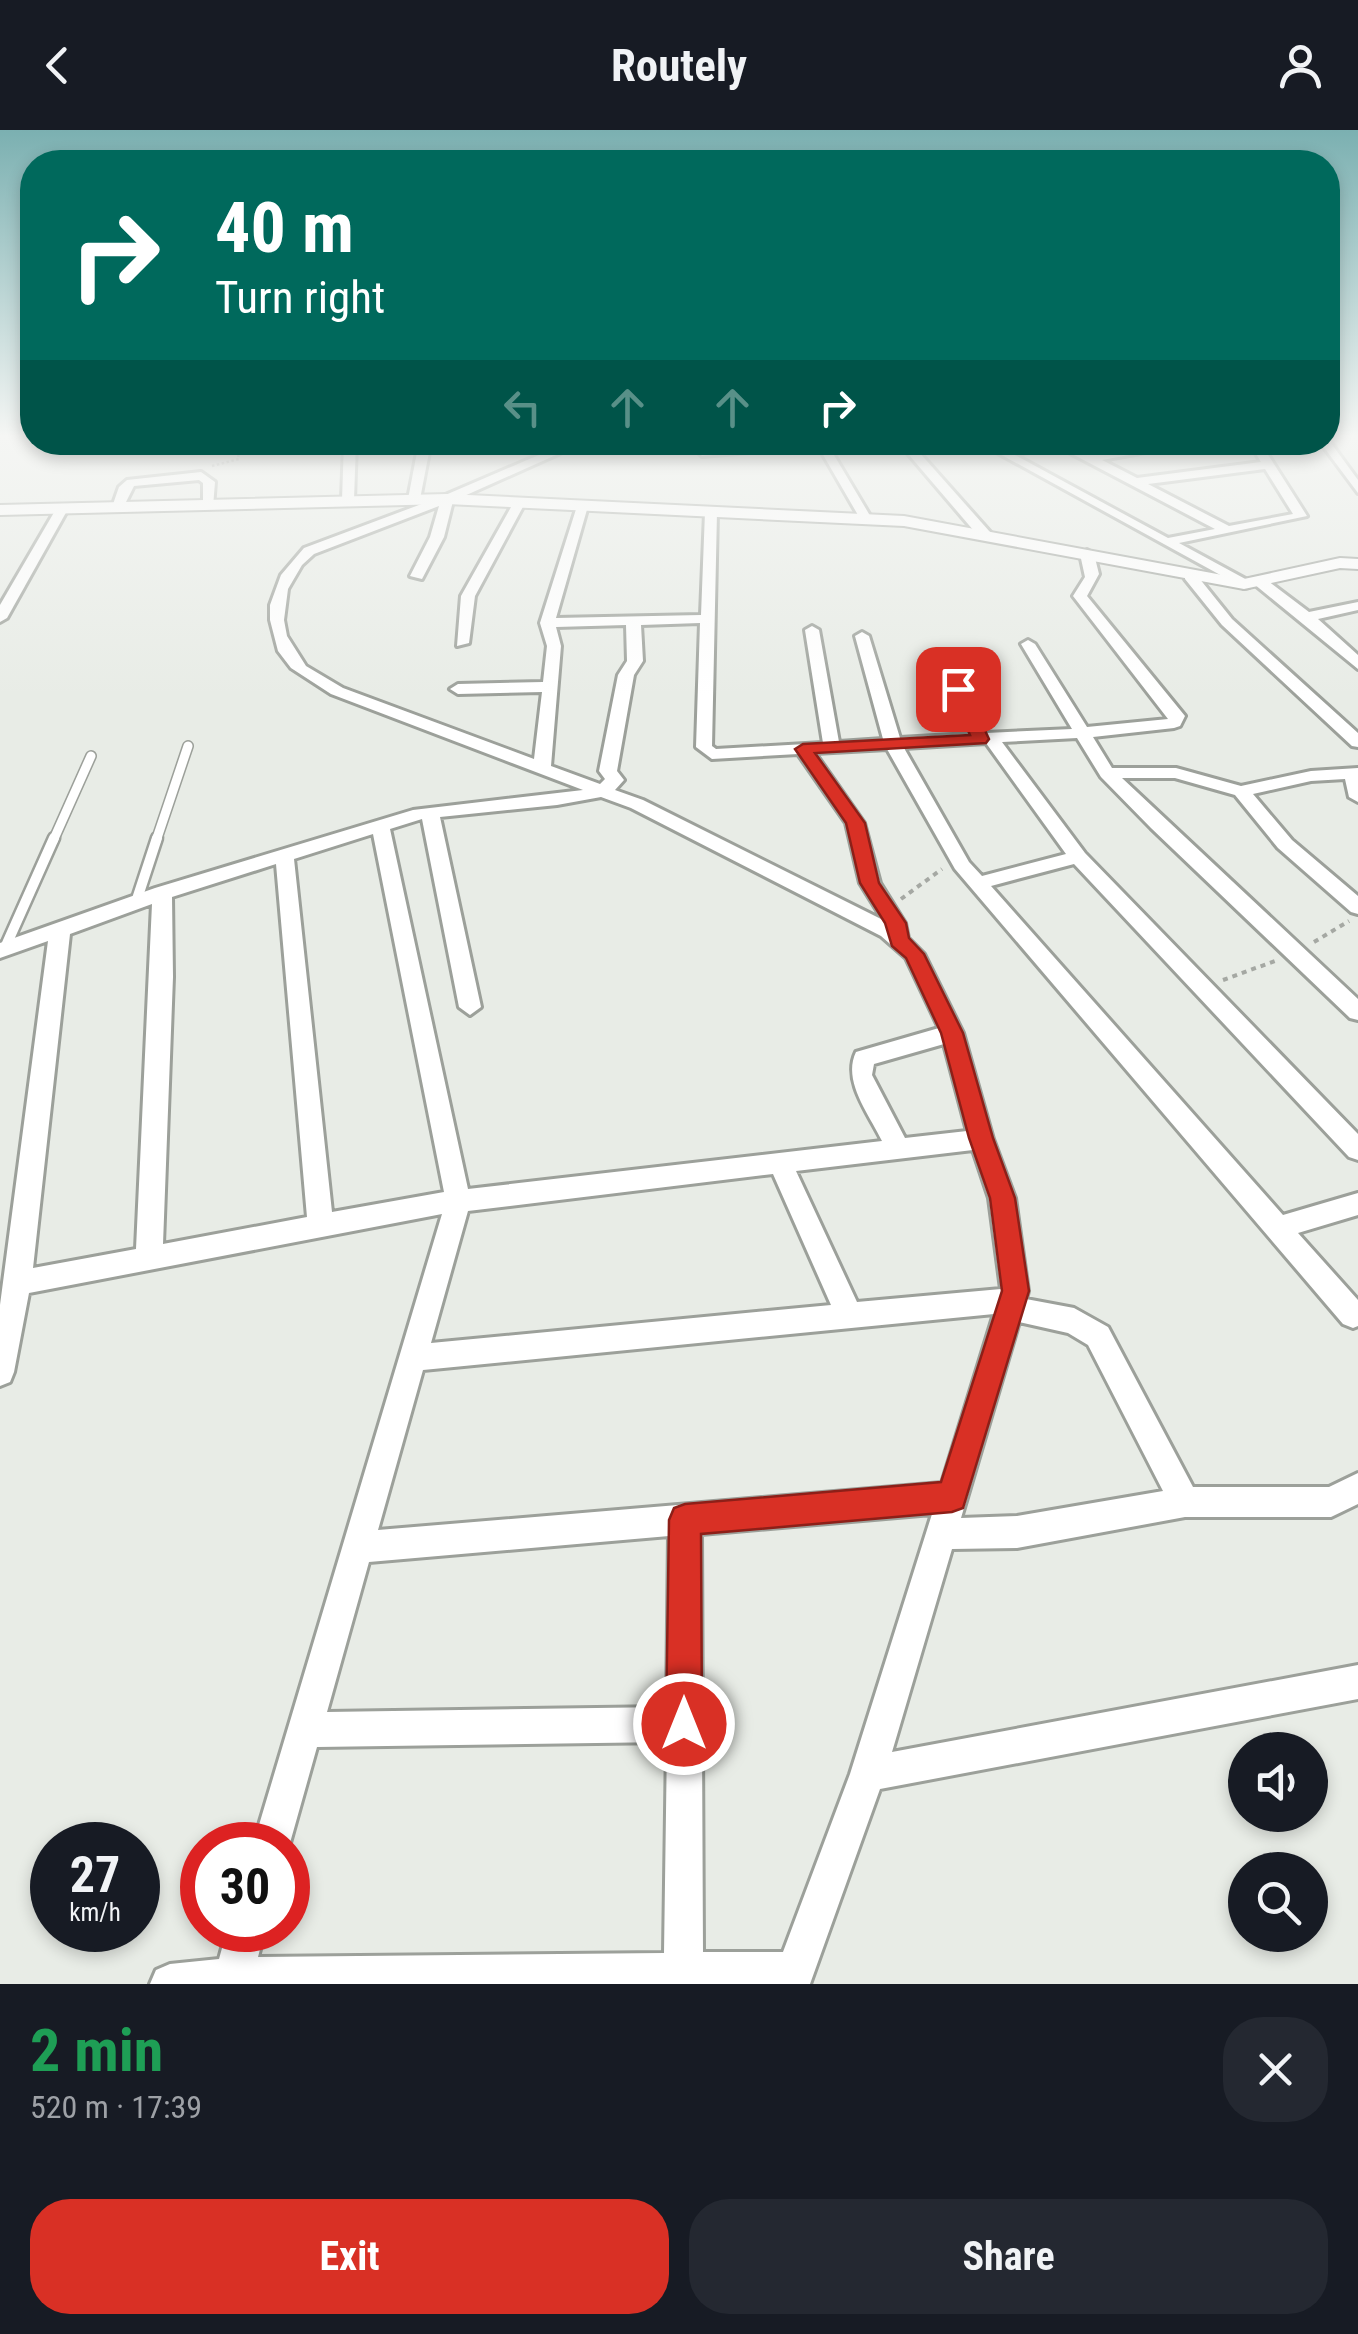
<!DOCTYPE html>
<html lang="en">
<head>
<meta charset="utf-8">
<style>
	body { margin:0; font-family:"Roboto Condensed",sans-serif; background:#242831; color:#f1f3f6; height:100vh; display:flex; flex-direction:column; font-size:38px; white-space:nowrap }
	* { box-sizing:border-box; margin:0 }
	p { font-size:32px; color:#9ea1a6 }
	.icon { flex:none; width:55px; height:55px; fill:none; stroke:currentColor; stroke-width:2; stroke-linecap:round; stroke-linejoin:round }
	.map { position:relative; height:1854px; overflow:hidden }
	.details { display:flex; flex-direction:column; background:#171b24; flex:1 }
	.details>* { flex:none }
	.top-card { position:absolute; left:20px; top:20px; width:1320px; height:305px; border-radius:40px; box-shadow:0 5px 15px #0003; background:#00695c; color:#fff; overflow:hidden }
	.controls { position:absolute; left:1228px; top:1602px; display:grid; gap:20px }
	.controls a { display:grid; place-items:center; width:100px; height:100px; border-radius:50%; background:#171b24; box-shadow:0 5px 15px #0003; font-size:50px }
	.speed { position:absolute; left:30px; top:1692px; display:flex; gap:20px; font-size:50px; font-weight:700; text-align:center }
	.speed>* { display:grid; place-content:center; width:130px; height:130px; border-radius:50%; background:#171b24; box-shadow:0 5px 15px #0003; line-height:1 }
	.speed small { font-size:25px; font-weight:400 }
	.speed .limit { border:15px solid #d22; background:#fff; color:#111 }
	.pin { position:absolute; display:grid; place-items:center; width:85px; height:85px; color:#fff; margin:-42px; border-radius:20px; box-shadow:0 5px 15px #0006 }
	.me { position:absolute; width:110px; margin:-55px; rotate:0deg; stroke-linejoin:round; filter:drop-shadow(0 0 8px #0008) }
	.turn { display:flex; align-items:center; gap:35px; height:210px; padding:0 30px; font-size:45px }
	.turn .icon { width:130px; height:130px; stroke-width:2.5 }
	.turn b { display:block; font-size:70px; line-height:85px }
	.lanes { display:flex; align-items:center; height:95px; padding:0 30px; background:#0003; justify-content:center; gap:50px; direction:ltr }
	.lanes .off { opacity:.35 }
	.round { display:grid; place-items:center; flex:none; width:105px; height:105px; border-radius:40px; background:#242831 }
	.summary { display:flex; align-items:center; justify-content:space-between; height:170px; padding:0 30px }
	h1 { font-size:60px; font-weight:700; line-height:75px; color:#1e9e55 }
	.action { display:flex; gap:20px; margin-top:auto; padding:20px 30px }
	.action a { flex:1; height:115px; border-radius:40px; background:#d93025; color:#fff; font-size:40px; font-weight:700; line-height:115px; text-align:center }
	.action a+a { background:#242831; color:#f1f3f6 }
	header { display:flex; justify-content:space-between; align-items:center; height:130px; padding:0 30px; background:#171b24; font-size:45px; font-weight:700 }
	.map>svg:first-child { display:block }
</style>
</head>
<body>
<header><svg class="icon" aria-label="back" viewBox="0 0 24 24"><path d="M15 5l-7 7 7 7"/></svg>Routely<svg class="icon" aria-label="person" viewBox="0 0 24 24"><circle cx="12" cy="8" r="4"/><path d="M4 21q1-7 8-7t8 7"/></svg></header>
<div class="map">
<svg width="1358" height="1854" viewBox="0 0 1358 1854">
	<rect width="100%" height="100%" fill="#e8ece6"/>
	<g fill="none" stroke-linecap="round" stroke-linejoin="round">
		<defs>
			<g id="service-far1">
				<path d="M53,711L91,626"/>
				<path d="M156,711L188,616"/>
			</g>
			<g id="service">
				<path d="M136,772L157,708"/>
				<path d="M4,820L54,708"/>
			</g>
			<g id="minor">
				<path d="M1328,309L1358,350V363L1320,312H1328Z"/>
				<path d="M344,312H356L354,370L348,374L342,370Z"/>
				<path d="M419,312H431L420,369L414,373L408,369Z"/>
				<path d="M569,312H585L453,371L444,407L422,449L410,446L430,407L439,376L314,424L302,435L288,459L284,490L287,506L306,536L343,558L534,629L542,562L458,564L450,559L458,554L543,552L547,516L540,493L578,373L588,376L556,488L701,485L705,382L711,378L717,382L712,616L716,619L823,613L805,500L812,496L819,500L839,612L883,609L855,506L862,502L869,506L900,608L970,604L939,534L947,529L955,534L986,603L1072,599L1021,514L1028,510L1035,514L1087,597L1168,589L1073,466L1085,447L1080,424L1087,420L1094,424L1099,444L1087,466L1185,586L1180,596L1174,598L1093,607L1112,638H1176L1241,656L1311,641L1358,638V672L1349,667L1345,649L1311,651L1253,664L1292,710L1358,766V784L1351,782L1278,718L1235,665L1175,648H1122L1358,869V890L1350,888L1151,698L1101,647L1077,608L1002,612L1085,723L1358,1004V1030L1349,1027L1074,734L991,756L1283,1085L1358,1063V1085L1298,1103L1358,1170V1196L1353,1198L1343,1194L955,739L887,619L815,623L864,693L880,753L905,793L908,808L924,824L963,903L993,1009L1015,1068L1028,1161L1026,1169L1074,1178L1108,1197L1193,1357H1329L1358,1343V1374L1331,1387H1185L1017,1418L952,1419L892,1622L1358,1535V1569L880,1659L810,1854H150L156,1840L170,1834L219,1829L227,1800H265L258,1827L664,1823L667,1612L317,1617L288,1720V1715H253L442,1084L29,1163L14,1242L10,1252L0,1256V1175L48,811L0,828V813L155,758L413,680L583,660L331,564L291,538L278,521L270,490V475L281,445L304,418L443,366ZM700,493L696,617L712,629L798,624L846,693L860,753L883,790L643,670L615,660L624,650L617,641L634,545L643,531L641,495ZM626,495L627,531L618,545L599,641L605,649L600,654L551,636L561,516L556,497ZM986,613L1066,724L982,746L969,732L904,618ZM601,667L631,678L881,806L906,828L939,898L856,922C842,951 869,984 882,1011L468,1059L390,699L422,689L459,877L470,885L481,877L440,687L557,675ZM373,704L444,1062L332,1082L294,729ZM276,734L307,1087L163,1114L173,847L172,767ZM152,774L136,1119L33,1138L70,804ZM944,914L967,1001L905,1008L872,945L874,934ZM973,1020L989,1068L1001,1159L857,1172L796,1041ZM773,1044L831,1175L431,1213L468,1081ZM994,1184L942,1353L378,1400L423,1240ZM1019,1192L1068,1203L1088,1215L1163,1361L1017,1386L961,1388ZM932,1384L850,1644L783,1822H703L701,1404ZM669,1406L667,1577L327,1582L369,1432Z"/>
				<path d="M688,312H699L705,319L831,312L828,315L872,389L862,392L818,316L702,326Z"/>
				<path d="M898,312H910L990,402V408H980Z"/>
				<path d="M978,312H992L1006,320L1040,312H1069L1092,324L1170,312H1200L1102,330L1137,348L1261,332L1249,312H1260L1307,386L1179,413L1249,451V457L1244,458ZM1057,316L1215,399L1168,408L1015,325ZM1265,339L1293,384L1229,396L1148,354Z"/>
				<path d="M201,342L215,352L213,377L203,374V353L199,350L134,356L122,380L112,377L119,357L127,350Z"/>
				<path d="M515,370L525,373L475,466L469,513L457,516L461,466Z"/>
				<path d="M62,375L68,379L7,488L0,492V475L56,379Z"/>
				<path d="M1185,443H1195L1232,489L1358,603V617L1352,616L1222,495L1185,449Z"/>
				<path d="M1254,448H1264L1309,482L1358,472V480L1318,489L1358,525V539L1254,454Z"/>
			</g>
			<path id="tertiary" d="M447,364L904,386L1244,449L1340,428L1358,429V439L1340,438L1244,459L904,396L447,374L0,385V375Z"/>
		</defs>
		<use href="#service-far1" stroke="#9ca09a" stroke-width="12"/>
		<use href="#service" stroke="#9ca09a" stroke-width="15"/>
		<use href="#minor" stroke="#9ca09a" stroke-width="6"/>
		<use href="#tertiary" stroke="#9ca09a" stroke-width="4"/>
		<path stroke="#a5a8a3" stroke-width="2.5" stroke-dasharray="2.5 2.5" stroke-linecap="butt" d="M212,336L239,329L238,324L246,319"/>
		<g stroke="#a5a8a3" stroke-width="4" stroke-dasharray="5 5" stroke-linecap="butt">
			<path d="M901,769L942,739"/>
			<path d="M1314,812L1349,791"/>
			<path d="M1223,850L1275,831"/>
		</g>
		<use href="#service-far1" stroke="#fff" stroke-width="9"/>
		<use href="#service" stroke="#fff" stroke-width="10"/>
		<use href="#minor" fill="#fff" fill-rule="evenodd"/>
		<use href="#tertiary" fill="#fff" fill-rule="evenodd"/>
	</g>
	<linearGradient id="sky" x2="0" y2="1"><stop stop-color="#7bb0b1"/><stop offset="0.54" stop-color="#f5f6f4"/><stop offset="1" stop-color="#f5f6f4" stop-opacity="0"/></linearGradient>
	<rect width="1358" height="567" fill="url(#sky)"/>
	<path fill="#d93025" stroke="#8d1f18" stroke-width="2.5" d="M958,554L966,559L989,609L986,613L815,623L865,693L879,753L906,793L909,808L924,824L963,903L993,1008L1015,1068L1029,1161L963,1378L952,1382L701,1404L702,1594L696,1606L684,1611L672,1606L666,1594L669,1390L674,1378L685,1374L941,1352L1002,1161L990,1068L969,1008L941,903L906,828L892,816L885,793L860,753L846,693L795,619L803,614L970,605L950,559Z"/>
</svg>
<div class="controls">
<a><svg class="icon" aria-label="sound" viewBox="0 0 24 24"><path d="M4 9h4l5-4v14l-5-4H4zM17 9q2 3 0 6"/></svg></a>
<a><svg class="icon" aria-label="search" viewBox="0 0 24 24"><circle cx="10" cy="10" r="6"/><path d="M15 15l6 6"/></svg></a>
</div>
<div class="speed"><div>27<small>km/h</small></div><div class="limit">30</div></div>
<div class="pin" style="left:958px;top:559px;background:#d93025"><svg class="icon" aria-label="arrive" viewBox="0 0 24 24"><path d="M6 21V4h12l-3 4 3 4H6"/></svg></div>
<svg class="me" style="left:684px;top:1594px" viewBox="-20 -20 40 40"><circle r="17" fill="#d93025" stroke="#fff" stroke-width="3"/><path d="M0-11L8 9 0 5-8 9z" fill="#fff"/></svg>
<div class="top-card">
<div class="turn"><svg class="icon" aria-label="right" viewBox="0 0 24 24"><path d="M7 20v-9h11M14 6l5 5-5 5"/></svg><div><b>40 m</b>Turn right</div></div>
<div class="lanes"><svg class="icon off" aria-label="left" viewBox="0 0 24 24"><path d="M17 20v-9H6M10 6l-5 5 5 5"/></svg><svg class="icon off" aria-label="ahead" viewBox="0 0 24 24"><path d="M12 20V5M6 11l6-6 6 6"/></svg><svg class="icon off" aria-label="ahead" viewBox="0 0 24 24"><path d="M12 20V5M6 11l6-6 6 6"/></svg><svg class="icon" aria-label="right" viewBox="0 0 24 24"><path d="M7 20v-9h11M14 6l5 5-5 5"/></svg></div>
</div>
</div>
<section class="details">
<div class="summary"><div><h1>2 min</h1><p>520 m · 17:39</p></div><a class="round"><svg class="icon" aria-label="close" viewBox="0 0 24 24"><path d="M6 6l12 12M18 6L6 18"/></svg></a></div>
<div class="action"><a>Exit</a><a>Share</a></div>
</section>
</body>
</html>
